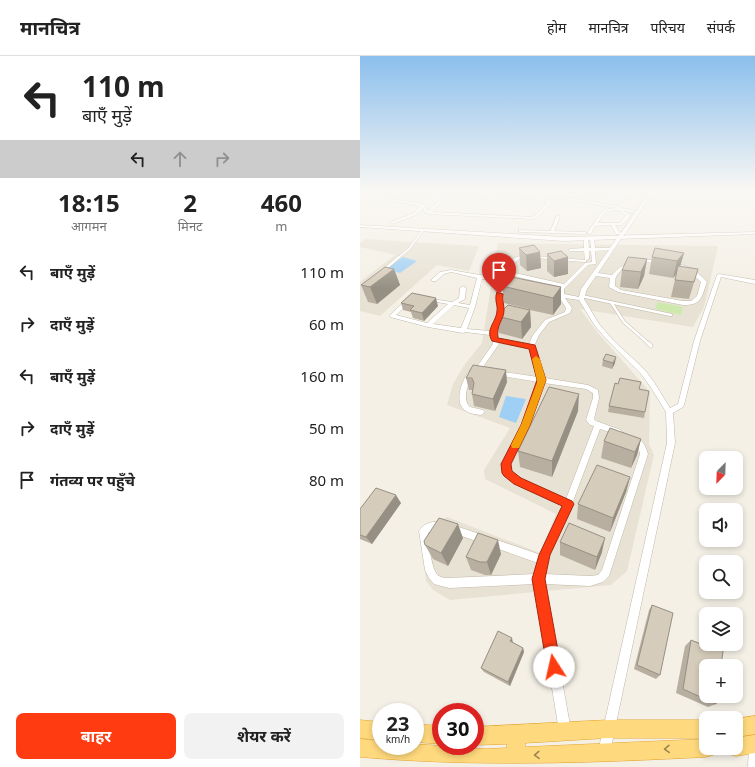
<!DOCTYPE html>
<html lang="hi">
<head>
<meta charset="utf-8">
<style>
	body { margin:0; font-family:"Noto Sans","Noto Sans Devanagari",sans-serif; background:#f2f2f2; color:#222; height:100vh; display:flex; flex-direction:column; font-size:15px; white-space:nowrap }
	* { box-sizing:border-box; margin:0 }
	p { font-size:13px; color:#767676 }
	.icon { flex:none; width:22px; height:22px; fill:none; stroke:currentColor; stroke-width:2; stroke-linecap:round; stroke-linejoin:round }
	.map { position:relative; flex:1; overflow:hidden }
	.panel { display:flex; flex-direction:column; background:#fff; width:360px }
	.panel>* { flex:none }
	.guide { background:#fff; color:#222; overflow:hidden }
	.needle { width:26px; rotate:203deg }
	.tools { position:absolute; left:339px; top:395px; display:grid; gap:8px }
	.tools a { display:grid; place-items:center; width:44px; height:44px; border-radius:8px; background:#fff; box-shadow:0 2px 6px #0003; font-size:20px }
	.speed { position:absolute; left:12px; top:647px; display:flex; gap:8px; font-size:20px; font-weight:700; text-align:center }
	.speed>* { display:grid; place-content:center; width:52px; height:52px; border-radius:50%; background:#fff; box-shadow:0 2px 6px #0003; line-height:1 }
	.speed small { font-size:10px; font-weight:400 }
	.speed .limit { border:6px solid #d22; background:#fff; color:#111 }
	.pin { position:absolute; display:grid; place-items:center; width:34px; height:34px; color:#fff; margin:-41px -17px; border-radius:50% 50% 50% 0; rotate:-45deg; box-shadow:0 0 4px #0007 }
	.pin .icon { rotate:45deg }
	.me { position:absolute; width:44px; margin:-22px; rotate:350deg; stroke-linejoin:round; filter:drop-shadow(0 0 3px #0008) }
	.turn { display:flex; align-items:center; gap:14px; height:84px; padding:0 16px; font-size:18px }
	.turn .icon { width:52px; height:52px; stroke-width:2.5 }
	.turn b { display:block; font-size:28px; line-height:34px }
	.lanes { display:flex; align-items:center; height:38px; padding:0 16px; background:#0003; justify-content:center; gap:20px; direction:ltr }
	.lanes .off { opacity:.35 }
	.eta { display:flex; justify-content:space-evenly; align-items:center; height:68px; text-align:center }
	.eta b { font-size:24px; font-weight:700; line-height:28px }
	.action { display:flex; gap:8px; margin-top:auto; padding:8px 16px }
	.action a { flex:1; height:46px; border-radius:8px; background:#ff3b12; color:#fff; font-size:16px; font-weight:700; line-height:46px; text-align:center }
	.action a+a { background:#f2f2f2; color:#222 }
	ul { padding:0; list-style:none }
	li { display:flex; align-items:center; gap:12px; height:52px; padding:0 16px }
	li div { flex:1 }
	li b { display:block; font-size:15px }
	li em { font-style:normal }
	header { display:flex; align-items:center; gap:24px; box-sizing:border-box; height:56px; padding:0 20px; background:#fff; border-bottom:1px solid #e0e0e0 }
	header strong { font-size:19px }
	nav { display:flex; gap:22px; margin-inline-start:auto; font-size:14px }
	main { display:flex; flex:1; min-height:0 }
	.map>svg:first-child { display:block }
</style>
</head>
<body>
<header>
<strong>मानचित्र</strong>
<nav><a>होम</a><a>मानचित्र</a><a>परिचय</a><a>संपर्क</a></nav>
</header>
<main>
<section class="panel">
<div class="guide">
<div class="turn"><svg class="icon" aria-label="left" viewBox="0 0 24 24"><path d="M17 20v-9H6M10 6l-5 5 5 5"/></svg><div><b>110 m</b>बाएँ मुड़ें</div></div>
<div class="lanes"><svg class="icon" aria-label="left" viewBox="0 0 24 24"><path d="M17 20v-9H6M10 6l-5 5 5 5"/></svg><svg class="icon off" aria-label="ahead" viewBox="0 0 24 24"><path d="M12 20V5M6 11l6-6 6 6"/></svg><svg class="icon off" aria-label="right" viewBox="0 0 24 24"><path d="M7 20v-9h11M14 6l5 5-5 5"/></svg></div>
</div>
<div class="eta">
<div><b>18:15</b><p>आगमन</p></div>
<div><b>2</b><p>मिनट</p></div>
<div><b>460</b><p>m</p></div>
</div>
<ul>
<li><svg class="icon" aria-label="left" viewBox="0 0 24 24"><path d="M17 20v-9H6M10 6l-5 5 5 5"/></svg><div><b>बाएँ मुड़ें</b></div><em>110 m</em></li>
<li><svg class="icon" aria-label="right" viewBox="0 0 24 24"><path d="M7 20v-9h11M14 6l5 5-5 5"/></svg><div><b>दाएँ मुड़ें</b></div><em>60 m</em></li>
<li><svg class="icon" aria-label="left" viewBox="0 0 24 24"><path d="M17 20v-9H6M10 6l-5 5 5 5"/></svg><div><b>बाएँ मुड़ें</b></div><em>160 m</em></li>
<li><svg class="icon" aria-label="right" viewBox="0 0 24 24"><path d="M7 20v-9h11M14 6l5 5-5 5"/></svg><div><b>दाएँ मुड़ें</b></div><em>50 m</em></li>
<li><svg class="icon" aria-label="arrive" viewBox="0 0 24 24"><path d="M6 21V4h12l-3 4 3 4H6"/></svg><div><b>गंतव्य पर पहुँचे</b></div><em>80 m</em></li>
</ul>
<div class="action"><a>बाहर</a><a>शेयर करें</a></div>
</section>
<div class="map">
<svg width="395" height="711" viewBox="0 0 395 711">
	<rect width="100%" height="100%" fill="#f4f0e6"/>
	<g fill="#e8e2d4">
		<path d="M5,183L119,190L109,215L77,209L20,260L0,255V226L35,199L0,191V187Z"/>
		<path d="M138,187L358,190L344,251L333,271L220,253L238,277L290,336L289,388L294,399L267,515L251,529L90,544L73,534L66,525L61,478L68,468L87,461L180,497L196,458L125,423L124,414L150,372L87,349L93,328L105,308L122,287Z"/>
	</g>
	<path fill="#cdeaac" d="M298,246L323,251L321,259L295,253Z"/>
	<g fill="#9fcff4">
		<path d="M43,201L57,205L40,217L26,213Z"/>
		<path d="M146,340L166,343L156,367L139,361Z"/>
	</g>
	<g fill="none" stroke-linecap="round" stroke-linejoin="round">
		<defs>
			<path id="service-far2" d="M38,202L49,193L63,174"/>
			<g id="service-far1">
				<path d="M24,214L39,201"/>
				<path d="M221,240L311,259"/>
				<path d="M251,246L264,266L289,288"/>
			</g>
			<path id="service" d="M288,287L291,290"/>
			<g id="minor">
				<path d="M30,134H37L74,140L82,134H87L125,141L123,142L84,136L65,150L68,155L85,139H87V141L72,156L171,161L175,160L188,146L130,135L128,134H134L193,145L177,162L171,163L69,158L65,157L63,152L56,159L32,168L30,167L31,166L54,157L60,150L33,145L31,144L32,143L63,148L71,142Z"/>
				<path d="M203,134H210L248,140L253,134H257L252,140L260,142L262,139L261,134H265L266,139L263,144L260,146L258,145L259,144Z"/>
				<path d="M186,138L258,150L261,152L280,156L278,157L263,155L271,159L262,169H255L260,177V178H256L251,169L235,170L231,178H229L227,177L243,154L256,152L185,140L184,139ZM256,154L262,155L260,156L261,157L266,159L260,167H238L245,156Z"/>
				<path d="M197,159L200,160L194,176L190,177V176Z"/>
				<path d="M261,176L265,177L238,217L252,219C262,207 276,203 291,204C296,204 300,204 303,206L301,207C287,206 264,205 256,221C255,223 255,227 255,230L261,234L323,245H331L337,240L341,226L328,214L310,209V207H312C328,209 336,214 347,226C341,242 342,249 323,249L258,236L249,231L250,222L236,220L227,233L224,243L239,268L253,284L285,314L294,326L310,352L318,348L334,285L357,219L359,218L395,224V228L361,221L340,285L324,349L323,351L313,357L315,387L250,696L248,700L244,702L240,700L238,696L307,387L306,356L290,330L281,318L249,286L235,270L219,244L205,242L212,252L210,257L189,266L179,279L175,288L185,322L228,329L238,334L239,342L234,363L236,365L261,374L262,376L261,378L258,379L240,373L212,448L189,499L185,518L230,520L238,519L242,514L280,398C279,390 273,389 269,383L270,381C280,379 286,390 288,398L249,520L243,526L230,530L185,528L211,675L209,679L205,681L201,679L199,675L175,528L89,532L74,528L69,522L65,514L59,475C63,466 77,464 86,467L87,470L86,473C79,476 77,471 68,477C69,486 71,516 79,520C82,522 86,522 89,522L175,518L178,507L93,477L90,476L89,473L90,470L93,469L181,499L203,450L155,427L144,419L143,417L142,408L161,369L178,326L137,319L134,317L137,315L178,321L170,292L138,287L139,288L123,311L128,315L125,317L117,314L116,312L133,288L130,279L105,276L103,277L68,271L30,261L29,260L47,243L49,242L52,244L51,245L36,259L67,267L88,248L66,244V242L92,246L99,242L100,232L103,230L106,232L105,243L98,247L110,249L117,222L91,216L84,218L76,225H72V223L80,216L91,214L120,219L138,220L153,228L149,229L141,241L144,255L135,277L137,282L169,288L173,279L185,264L205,256L206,252L199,241L196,239L199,238V233L201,231L141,217V215L154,202L163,199L225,204L224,195H210L208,194L210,193L224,192V182L226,181L228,182L229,192H231L230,182L232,181L234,182L235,192H250ZM249,194L221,233L219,241L204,238V233L228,209L236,208L235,195ZM229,195H231L232,206L225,207L204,228L146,215L158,204L164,201L224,206H226V204L229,203ZM122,223H137L145,227L135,241L138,255L130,275L107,273L115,251ZM94,249L109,252L101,272L73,268ZM184,327L226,333L233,337V342L226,364L230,369L234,370L206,443L161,423L151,415L150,408L169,369Z"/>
				<path d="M110,314H114L115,316C109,325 101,342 110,351L123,354L125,356L121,359C116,358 110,358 106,355C93,347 102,323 110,314Z"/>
				<path d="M395,684V711H388L389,690L391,686Z"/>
			</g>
			<g id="tertiary">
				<path d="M291,134H295L265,178H261V177Z"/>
				<path d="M0,169L204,181L395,176V178L204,185L0,171Z"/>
				<path d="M159,174L225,176L227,177L225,178L161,176H159Z"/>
			</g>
			<g id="trunk">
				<path d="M395,660V678L376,681V663Z"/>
				<path d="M0,664L21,666V684L0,682Z"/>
				<path d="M248,664H346V682H248L165,687V691L346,683V692H355L353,699L346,701C231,707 115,711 0,701V683L21,685V690H55V688L125,693L147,692V688L115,689V671Z"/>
				<path d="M55,668L81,670V688L55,686Z"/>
				<path d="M395,679V697L376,700L369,698L367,692H376V682Z"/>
			</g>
		</defs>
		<use href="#service-far2" stroke="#c0b8a8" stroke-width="2.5"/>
		<use href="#service-far1" stroke="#c0b8a8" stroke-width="3.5"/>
		<use href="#service" stroke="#c0b8a8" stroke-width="4.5"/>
		<use href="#minor" stroke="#c0b8a8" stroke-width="1"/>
		<use href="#tertiary" stroke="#c0b8a8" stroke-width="1"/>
		<use href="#trunk" stroke="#e5a62f" stroke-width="1"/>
		<use href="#service-far2" stroke="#fff" stroke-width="2"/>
		<use href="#service-far1" stroke="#fff" stroke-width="2.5"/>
		<use href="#service" stroke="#fff" stroke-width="3.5"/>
		<use href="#minor" fill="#fff" fill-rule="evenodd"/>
		<use href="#tertiary" fill="#fff" fill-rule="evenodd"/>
		<use href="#trunk" fill="#ffd97d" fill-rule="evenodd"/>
	</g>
	<g fill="#b8afa1">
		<path d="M159,192L180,196L181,212L167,215L160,209Z"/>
		<path d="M324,197L320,211L338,213L329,243L311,241L316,219L313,222L289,218L292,201Z"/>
		<path d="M187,198L208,201V218L194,221L187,215Z"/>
		<path d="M287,203L284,220L278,233L260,231L262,214Z"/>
		<path d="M34,213L40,229L17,248L8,246L1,229Z"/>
		<path d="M142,230L201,231V248L193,259L170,254L171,271L162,283L139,277L137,260L169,253L144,247Z"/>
		<path d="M41,247L78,250L64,265L53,262L51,256L43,254Z"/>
		<path d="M243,304L255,307L252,313L242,310Z"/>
		<path d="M106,322L147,326L135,355L114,350L112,338V334H109Z"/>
		<path d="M279,333L285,356L284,362L248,356L249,350Z"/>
		<path d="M218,355L192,421L160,411L158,395Z"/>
		<path d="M281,383L277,399L271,412L241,402L244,385Z"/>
		<path d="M270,421L266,436L250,476L217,463L218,448Z"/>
		<path d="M41,447L12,488L0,483V453Z"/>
		<path d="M103,482L88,510L73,503L65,489Z"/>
		<path d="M200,486L242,496L235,514L200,499Z"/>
		<path d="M141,498L131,519H125L111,514L106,501Z"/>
		<path d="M292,549L300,619L296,623L274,613L289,554Z"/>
		<path d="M346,571V588L356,648L348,651L316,637L325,590L331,584L340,587L342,575Z"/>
		<path d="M153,587L163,592L164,596L150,630L124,616L121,612Z"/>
	</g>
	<g fill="#968f83">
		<path d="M180,196L181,212L167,215L166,199Z"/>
		<path d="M324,197L319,214L313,222L317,205Z"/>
		<path d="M208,201V218L194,221V205Z"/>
		<path d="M287,203L284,220L278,233L281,216Z"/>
		<path d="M34,213L40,229L17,248L10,231Z"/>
		<path d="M201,231V248L193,259V242Z"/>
		<path d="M76,242L78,250L64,265L62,257Z"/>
		<path d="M170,254L171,271L162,283L161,266Z"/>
		<path d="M256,301L255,307L252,313L253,307Z"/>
		<path d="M146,314L147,326L135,355L133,343Z"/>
		<path d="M219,338L218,355L192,421V405Z"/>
		<path d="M281,383L277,399L271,412L275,396Z"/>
		<path d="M270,421L266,436L250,476L253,462Z"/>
		<path d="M36,439L41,447L12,488L6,481Z"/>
		<path d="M98,468L103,482L88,510L81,497Z"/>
		<path d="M245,482L242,496L235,514L237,501Z"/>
		<path d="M138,484L141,498L131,519L127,506Z"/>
		<path d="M152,582L153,587L150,585Z"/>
		<path d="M163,592L164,596L150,630L148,626Z"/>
	</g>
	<g fill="#d6ccbb" stroke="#968f83">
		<path d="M174,189L180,196L166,199L159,192Z"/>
		<path d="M295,192L324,197L317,205L292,201Z"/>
		<path d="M201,195L208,201L194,205L187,198Z"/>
		<path d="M268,201L287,203L281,216L262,214Z"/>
		<path d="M318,210L338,213L334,226L315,224Z"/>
		<path d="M25,211L34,213L10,231L1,229Z"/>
		<path d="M151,221L201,231L193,242L142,230Z"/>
		<path d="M52,237L76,242L62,257L50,254L54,250L41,247Z"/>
		<path d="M148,249L170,254L161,266L137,260Z"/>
		<path d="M246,298L256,301L253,307L243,304Z"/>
		<path d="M113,309L146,314L133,343L112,338L114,327L112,322H106Z"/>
		<path d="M260,322L281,326L279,333L289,335L285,356L249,350L255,327L258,328Z"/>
		<path d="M189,331L219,338L192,405L158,395Z"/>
		<path d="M250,372L281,383L275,396L244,385Z"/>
		<path d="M237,409L270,421L253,462L218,448Z"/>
		<path d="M16,432L36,439L6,481L0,479V453Z"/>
		<path d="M79,462L98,468L81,497L65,489L64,485Z"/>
		<path d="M209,467L245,482L237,501L200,486Z"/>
		<path d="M118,477L138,484L127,506H120L106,501Z"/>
		<path d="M292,549L313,557L300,619L277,609Z"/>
		<path d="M138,575L152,582L150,585L163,592L148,626L121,612Z"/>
		<path d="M331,584L345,590L346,586V588H364L361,610H346V640H357L356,648L323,633Z"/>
	</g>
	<defs><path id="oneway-chevron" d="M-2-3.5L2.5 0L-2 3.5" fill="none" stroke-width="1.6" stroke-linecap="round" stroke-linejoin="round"/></defs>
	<g stroke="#9a8555">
		<use href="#oneway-chevron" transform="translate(307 693) rotate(178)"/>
		<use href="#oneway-chevron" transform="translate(177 699) rotate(177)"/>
	</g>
	<linearGradient id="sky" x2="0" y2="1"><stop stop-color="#8bbfed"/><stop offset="0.58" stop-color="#faf8f4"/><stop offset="1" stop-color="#faf8f4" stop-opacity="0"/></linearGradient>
	<rect width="395" height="233" fill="url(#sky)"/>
	<path fill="#ff3b12" stroke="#a6260c" d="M137,236L143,238C142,244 144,248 144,254C144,264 136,268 138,282L175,289L186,324L170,369L151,408L152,415L161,422L212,445L214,448L190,499L185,523L201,611L199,616L194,618L189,616L187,611L172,523L179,499L202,450L154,428L144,420L142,417L141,408L161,369L177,324L169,293L132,285C125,273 136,267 137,255C138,248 134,244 137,236Z"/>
	<path fill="#f59e0b" d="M176,300L180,303L186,324L185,327L170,369L159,392H152L151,389L161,369L177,327V324L172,303Z"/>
</svg>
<div class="tools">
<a><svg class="needle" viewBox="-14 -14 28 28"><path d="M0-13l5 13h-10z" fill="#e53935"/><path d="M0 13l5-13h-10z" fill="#767676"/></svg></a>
<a><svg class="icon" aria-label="sound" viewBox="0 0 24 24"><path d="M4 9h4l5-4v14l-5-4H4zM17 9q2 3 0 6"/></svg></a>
<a><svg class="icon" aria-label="search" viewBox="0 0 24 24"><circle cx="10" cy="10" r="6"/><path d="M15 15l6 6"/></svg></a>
<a><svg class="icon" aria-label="layers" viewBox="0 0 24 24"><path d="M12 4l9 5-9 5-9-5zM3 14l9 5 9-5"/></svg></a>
<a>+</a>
<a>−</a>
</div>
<div class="speed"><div>23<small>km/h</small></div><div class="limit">30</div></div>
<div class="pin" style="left:139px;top:238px;background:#d93025"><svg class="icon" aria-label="arrive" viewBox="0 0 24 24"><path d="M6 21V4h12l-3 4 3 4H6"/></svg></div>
<svg class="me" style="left:194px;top:611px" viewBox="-20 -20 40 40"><circle r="19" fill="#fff"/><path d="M0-13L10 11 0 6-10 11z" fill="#ff3b12"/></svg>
</div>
</main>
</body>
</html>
